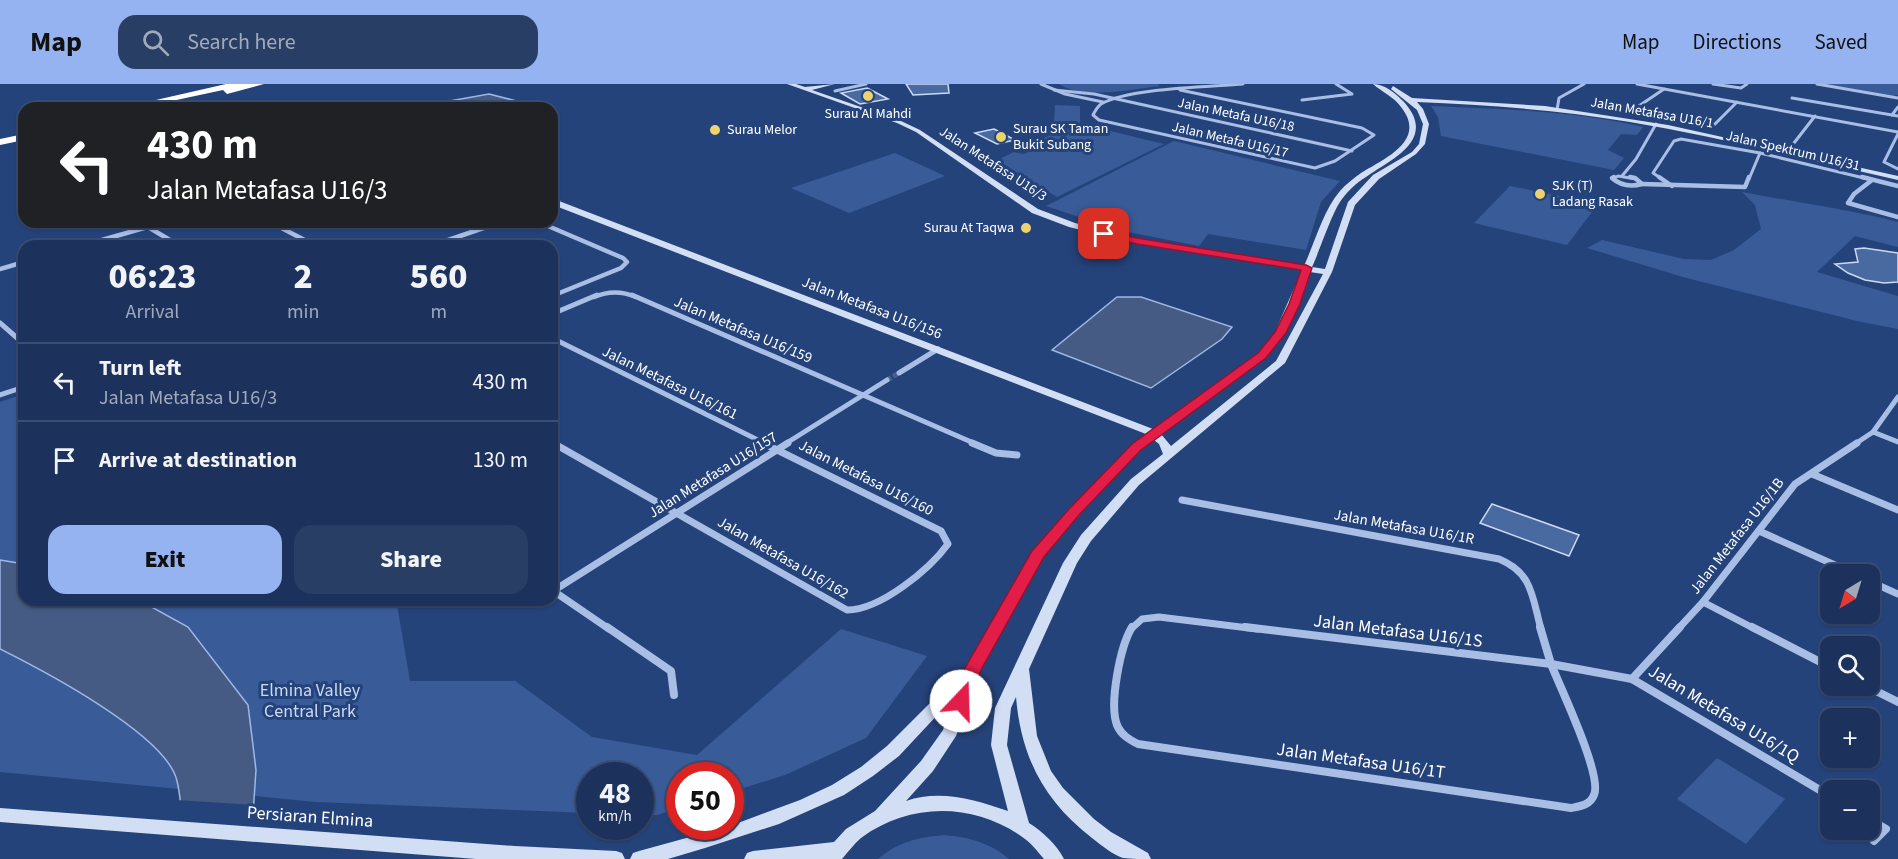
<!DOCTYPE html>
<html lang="en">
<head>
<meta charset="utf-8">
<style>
	body { margin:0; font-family:"Source Sans 3",sans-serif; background:#293e65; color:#f1f3f6; height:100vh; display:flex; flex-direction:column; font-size:22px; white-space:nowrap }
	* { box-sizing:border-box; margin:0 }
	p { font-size:20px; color:#a0aabb }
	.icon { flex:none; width:33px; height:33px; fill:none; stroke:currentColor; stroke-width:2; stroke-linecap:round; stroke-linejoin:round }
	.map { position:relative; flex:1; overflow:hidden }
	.details { position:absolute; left:18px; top:156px; width:540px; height:366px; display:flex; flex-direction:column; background:#1c325c; border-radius:18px; box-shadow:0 2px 4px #0004,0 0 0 2px #3a4d72 }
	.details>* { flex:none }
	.top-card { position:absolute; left:18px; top:18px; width:540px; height:126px; border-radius:18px; box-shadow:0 2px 4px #0004,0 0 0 2px #3a4d72; background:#202124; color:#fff; overflow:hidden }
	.needle { width:39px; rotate:218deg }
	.controls { position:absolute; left:1820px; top:480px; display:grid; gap:12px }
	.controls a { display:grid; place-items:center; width:60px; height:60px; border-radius:12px; background:#1c325c; box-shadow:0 2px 4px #0004,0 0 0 2px #3a4d72; font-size:30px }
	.speed { position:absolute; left:576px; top:678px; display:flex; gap:12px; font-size:30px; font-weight:700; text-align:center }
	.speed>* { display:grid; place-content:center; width:78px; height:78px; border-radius:50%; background:#1c325c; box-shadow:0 2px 4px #0004,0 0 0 2px #3a4d72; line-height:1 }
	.speed small { font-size:15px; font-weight:400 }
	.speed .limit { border:9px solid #d22; background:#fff; color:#111 }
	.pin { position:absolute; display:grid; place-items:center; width:51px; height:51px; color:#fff; margin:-26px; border-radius:12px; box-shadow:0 3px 9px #0006 }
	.me { position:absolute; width:66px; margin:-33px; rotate:21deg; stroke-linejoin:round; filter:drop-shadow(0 0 4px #0008) }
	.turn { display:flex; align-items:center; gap:21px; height:126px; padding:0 30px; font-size:27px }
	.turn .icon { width:78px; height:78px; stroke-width:2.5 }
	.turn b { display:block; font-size:42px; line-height:51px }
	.eta { display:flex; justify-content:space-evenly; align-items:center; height:102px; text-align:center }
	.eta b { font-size:36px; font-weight:800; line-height:42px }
	.cta { display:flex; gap:12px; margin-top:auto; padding:12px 30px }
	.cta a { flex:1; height:69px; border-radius:18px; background:#95b2f1; color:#111; font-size:24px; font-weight:800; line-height:69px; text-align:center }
	.cta a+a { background:#293e65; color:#f1f3f6 }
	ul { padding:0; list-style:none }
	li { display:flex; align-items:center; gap:18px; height:78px; padding:0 30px; border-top:2px solid #3a4d72 }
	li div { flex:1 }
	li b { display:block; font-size:22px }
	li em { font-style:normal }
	header { display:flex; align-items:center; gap:36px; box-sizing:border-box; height:84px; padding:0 30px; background:#95b2f1; color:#111 }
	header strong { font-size:28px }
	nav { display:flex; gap:33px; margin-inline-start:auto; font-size:21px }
	.search { width:420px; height:54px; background:#293e65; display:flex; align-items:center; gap:15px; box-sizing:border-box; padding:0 21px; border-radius:18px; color:#a0aabb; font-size:22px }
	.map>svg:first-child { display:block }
</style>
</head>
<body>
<header>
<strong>Map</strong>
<div class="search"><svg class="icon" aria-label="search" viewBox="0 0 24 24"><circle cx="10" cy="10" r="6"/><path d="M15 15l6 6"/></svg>Search here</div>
<nav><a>Map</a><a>Directions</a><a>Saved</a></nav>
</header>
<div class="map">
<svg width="1898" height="775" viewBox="0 0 1898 775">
	<rect width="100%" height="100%" fill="#25437b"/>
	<g fill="#395b98">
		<path d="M1059,0H1157L1160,2C1133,5 1083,16 1059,0Z"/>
		<path d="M1823,0H1898V11L1892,12Z"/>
		<path d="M1055,21L1080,22V39L1054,38Z"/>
		<path d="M1431,22C1502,25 1574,27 1643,43L1637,51L1621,50L1608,66L1624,74L1614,86L1441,52L1438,33Z"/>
		<path d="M1090,42L1164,60L1057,113L997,76L1014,68L1024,70L1046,60L1037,57L1062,46Z"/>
		<path d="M1174,57L1340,97L1321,118L1306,166L1208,150L1199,162L1118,146L1046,122Z"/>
		<path d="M895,69L945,92L849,129L791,104Z"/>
		<path d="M1510,102L1598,120L1567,161L1474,139Z"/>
		<path d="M1742,108C1794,118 1846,125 1898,138V163L1855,152L1817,188L1898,212V245L1857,237L1683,193L1587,164L1602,156L1684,175L1711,176L1734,166L1761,145L1755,121Z"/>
		<path d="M24,310V516H390L397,521L410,597H515L592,653L697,671L841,545L927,572L866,654L785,691L731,708L730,692H680L679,724L657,731H641L640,692H590L589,729L316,718L0,688V318Z"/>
		<path d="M1717,674L1785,715L1746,760L1677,715Z"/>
		<path d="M944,751C968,753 991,759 1009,775H878C897,758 920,753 944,751Z"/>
	</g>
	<g fill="#455b84" stroke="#9db8e5" stroke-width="1.5">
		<path d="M489,10L528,20L520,24H410Z"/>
		<path d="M1117,213H1141L1232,243L1222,255L1151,304L1052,266Z"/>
		<path d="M0,476L24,480V516H139L188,543L248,621L256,686L250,775H185C182,750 183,722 177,697C167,651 42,586 0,565Z"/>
	</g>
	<path fill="#25437b" d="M176,716L257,721L253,775H182Z"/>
	<g fill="#496aa1" stroke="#cbdaf3" stroke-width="1.5">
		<path d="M906,0H948L949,9L913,11Z"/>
		<path d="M867,4L888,15L860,20L841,9Z"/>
		<path d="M994,45L1015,56L997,60L975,49Z"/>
		<path d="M1864,164L1898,169V198L1884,199L1865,196L1848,189L1835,180L1858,178L1855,165Z"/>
		<path d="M1492,420L1579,451L1569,472L1480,439Z"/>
	</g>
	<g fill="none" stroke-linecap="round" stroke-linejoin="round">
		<path stroke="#465f8f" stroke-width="4.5" stroke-dasharray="4.5 2" stroke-linecap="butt" d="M499,138L495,140L504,138"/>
		<path stroke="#465f8f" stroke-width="5" stroke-dasharray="5 2" stroke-linecap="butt" d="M887,296L899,289"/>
		<g stroke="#a9bee4" stroke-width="3">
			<path d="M1041,0L1065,10L1103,18"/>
			<path d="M1637,0L1898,48"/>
			<path d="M1713,0L1741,4L1747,0"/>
			<path d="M1817,0L1898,14"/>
			<path d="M1054,6L1094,10L1352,67"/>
			<path d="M1180,6L1362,44L1374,51L1335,77L1315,84L1099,36L1093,31C1095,27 1097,23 1101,20C1128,4 1209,3 1243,0"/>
			<path d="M835,7L866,0"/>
			<path d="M1792,14L1898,32"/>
			<path d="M1302,16L1352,10L1336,0"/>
			<path d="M1557,26L1559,14L1584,0"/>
			<path d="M1630,28L1664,5"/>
			<path d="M1892,31L1898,23"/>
			<path d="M1712,43L1737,18"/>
			<path d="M1898,50L1884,78L1898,85"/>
			<path d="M1787,68L1815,32"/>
			<path d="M1622,92L1636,75L1656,40"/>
			<path d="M1613,95L1618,92L1636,95"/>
			<path d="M1662,95L1653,89L1674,57L1681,55L1760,69L1868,95"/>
			<path d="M1749,95L1760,69"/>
		</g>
		<g stroke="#a9bee4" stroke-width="4.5">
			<path d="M1614,93L1612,94C1621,102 1631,103 1642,100L1635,94L1630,93"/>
			<path d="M1659,93L1672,102"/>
			<path d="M1862,93L1898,102"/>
			<path d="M1872,96L1854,110L1848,119L1898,133"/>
			<path d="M1642,100L1745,103L1749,93"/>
			<path d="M552,108L558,116L552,120"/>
			<path d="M270,138L316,162"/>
			<path d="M548,142L623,174L627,178L621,184L552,212"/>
			<path d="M148,143L180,162"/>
			<path d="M81,162L165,138"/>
			<path d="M431,162L495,140"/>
			<path d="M0,185L24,178"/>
			<path d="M594,213C608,207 622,207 636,213"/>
		</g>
		<g stroke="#a9bee4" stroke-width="5">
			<path d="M632,211L976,360"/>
			<path d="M552,230L597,211"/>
			<path d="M0,239L24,260"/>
			<path d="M552,254L766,360"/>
			<path d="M899,289L938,265"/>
			<path d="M0,311L24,303"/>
			<path d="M1873,348L1898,358"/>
			<path d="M552,358L556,360"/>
			<path d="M785,360L887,296"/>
			<path d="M1855,360L1873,348L1898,313"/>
		</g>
		<g stroke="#a9bee4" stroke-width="7">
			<path d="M553,359L847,526C880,526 929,486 948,460L941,447L763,359"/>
			<path d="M972,359L996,369L1017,371"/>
			<path d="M1812,390L1898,426"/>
			<path d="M1182,416L1499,475C1533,489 1532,513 1541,545"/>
			<path d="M1759,447L1855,490"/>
			<path d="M1869,497L1898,510"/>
			<path d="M552,506L609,545"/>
			<path d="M553,507L788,359"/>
			<path d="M1703,518L1755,545"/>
			<path d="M1131,545L1142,535L1159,533L1257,545"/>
			<path d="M1678,545L1703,518L1795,400L1857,359"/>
		</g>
		<g stroke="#a9bee4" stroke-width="8">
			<path d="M607,543L671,587L674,611"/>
			<path d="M1132,543C1120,563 1109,620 1117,641C1121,651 1130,656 1138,660L1571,724C1581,722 1590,721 1594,711C1603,692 1560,603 1551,580"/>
			<path d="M1245,543L1551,580"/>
			<path d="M1540,543L1551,580"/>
			<path d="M1752,543L1830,583"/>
			<path d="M1551,580L1632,595L1830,712"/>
			<path d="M1632,595L1680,543"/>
			<path d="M1866,602L1898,618"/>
			<path d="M1869,735L1886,745L1874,757"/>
		</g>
		<g fill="#d2def4" fill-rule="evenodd">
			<path d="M787,0H796L805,3L835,0L812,6L901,37L920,46L1038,125L1075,139L1137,154L1304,182C1315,158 1323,127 1340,107C1346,100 1353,95 1361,89C1383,75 1428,57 1401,23C1394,13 1382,8 1373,0C1385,0 1396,10 1404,18C1438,56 1391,75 1366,93C1356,99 1349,106 1342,115C1332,128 1320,166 1312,183L1325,185L1348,118L1373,91L1412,68L1419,60L1423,40L1417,26L1391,5L1393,2L1412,14L1545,22L1668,41L1898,92V96C1809,76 1720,53 1630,38C1559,26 1488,21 1417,18L1423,25L1429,40L1425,60L1416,70L1379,95L1355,121L1332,188L1285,279L1139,401L1091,457L1077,479L1029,585L1037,652L1051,687L1063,704L1094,735L1111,748L1148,769L1151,775C1143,775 1131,775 1123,774C1113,771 1101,761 1092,754C1044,717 1021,673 1016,613L1011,624L1007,661L1029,739C1042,747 1057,761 1064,775H1044C1038,768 1032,760 1025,755C975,718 910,718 861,754C854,760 848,768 842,775H744L747,769L753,767L834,758L846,745L875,727L921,677L943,646L955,612L899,672L873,692L844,711L779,740L705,764L668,775H630L633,769L639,767L730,742L800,716L832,701L861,683L887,662L966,583L1032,467L1132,361L1146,350L553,121V117H559L1153,345L1258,269L1275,248L1302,186L1137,160L1069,143L1032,129L916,48L897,39ZM1310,188L1323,190L1276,277L1171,362L1161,350L1266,273L1285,249ZM1154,356L1159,360L1163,370L1131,395L1081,451L1063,479L995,624L991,661L1008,727C976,716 940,705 906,717L933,687L956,652L981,584L1042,472L1140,365Z"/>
			<path d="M0,724L515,762L616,767L622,769L625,775H476L0,738Z"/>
		</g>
		<g fill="#fff" fill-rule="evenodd">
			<path d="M226,0H264L227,10L223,6L139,24H121Z"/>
			<path d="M24,50V56L0,61V55Z"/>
		</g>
	</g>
	<path fill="#e11d48" stroke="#92132f" stroke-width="1.5" d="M1104,147L1137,154L1306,181L1312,184L1300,220L1286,249L1266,274L1141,366L1079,431L1044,473L982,584L967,622L961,624L954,622L952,617L965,584L1032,467L1069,425L1132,360L1258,269L1275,248L1289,220L1301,186L1137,160L1101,152L1099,150Z"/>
	<g fill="#edd36d" stroke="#25437b" stroke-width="2">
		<circle cx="868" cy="12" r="6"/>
		<circle cx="715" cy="46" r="6"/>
		<circle cx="1001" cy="53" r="6"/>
		<circle cx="1540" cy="110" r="6"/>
		<circle cx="1026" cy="144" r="6"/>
	</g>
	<g text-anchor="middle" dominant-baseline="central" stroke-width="6" stroke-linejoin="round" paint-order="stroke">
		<g font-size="14" fill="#fff" stroke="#25437b">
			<text transform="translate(1652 29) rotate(10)">Jalan Metafasa U16/1</text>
			<text transform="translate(1236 31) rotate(12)">Jalan Metafa U16/18</text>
			<text transform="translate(1230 56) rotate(13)">Jalan Metafa U16/17</text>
			<text transform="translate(1793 67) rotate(13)">Jalan Spektrum U16/31</text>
			<text transform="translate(993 80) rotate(33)">Jalan Metafasa U16/3</text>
		</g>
		<g font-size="14" fill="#fff" stroke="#25437b" text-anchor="start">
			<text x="868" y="30" text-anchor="middle">Surau Al Mahdi</text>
			<text x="1013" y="45">Surau SK Taman<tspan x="1013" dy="16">Bukit Subang</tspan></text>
			<text x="727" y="46">Surau Melor</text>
			<text x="1552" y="102">SJK (T)<tspan x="1552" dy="16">Ladang Rasak</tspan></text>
			<text x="1014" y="144" text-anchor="end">Surau At Taqwa</text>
		</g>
		<g font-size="15" fill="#fff" stroke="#25437b">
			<text transform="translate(872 224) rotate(21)">Jalan Metafasa U16/156</text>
			<text transform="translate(743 246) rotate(23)">Jalan Metafasa U16/159</text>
			<text transform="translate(670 299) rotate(26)">Jalan Metafasa U16/161</text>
			<text transform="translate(713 391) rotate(-32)">Jalan Metafasa U16/157</text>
			<text transform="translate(866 394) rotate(27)">Jalan Metafasa U16/160</text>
			<text transform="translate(1404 443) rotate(10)">Jalan Metafasa U16/1R</text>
			<text transform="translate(1737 452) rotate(-52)">Jalan Metafasa U16/1B</text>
			<text transform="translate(783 474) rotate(30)">Jalan Metafasa U16/162</text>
		</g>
		<g font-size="18" fill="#fff" stroke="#25437b">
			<text transform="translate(1398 547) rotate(7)">Jalan Metafasa U16/1S</text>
			<text transform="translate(1724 630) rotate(31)">Jalan Metafasa U16/1Q</text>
			<text transform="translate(1361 677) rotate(8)">Jalan Metafasa U16/1T</text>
			<text transform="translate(310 733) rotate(4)">Persiaran Elmina</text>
		</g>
		<g font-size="18" fill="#cbdaf3" stroke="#25437b">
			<text x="310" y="606">Elmina Valley<tspan x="310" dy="21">Central Park</tspan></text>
		</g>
	</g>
</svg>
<div class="controls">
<a><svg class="needle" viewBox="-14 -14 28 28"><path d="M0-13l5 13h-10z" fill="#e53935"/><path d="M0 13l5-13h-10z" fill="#a0aabb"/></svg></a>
<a><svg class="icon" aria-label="search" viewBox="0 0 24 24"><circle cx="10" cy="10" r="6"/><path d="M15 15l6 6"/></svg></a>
<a>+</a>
<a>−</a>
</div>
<div class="speed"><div>48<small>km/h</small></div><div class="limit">50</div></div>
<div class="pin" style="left:1104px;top:150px;background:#d93025"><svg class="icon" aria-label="arrive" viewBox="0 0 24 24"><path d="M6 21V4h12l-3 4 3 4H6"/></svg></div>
<svg class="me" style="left:961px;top:617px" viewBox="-20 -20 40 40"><circle r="19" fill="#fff"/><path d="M0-13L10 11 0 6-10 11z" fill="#e11d48"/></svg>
<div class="top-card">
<div class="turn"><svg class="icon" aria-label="left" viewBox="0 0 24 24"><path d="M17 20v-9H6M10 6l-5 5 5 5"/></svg><div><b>430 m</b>Jalan Metafasa U16/3</div></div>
</div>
<section class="details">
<div class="eta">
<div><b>06:23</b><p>Arrival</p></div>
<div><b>2</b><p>min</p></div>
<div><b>560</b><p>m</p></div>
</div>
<ul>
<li><svg class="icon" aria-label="left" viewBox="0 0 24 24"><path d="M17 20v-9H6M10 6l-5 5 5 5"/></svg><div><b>Turn left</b><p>Jalan Metafasa U16/3</p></div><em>430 m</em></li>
<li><svg class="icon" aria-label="arrive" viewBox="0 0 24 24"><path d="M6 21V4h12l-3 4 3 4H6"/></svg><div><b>Arrive at destination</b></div><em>130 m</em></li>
</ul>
<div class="cta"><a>Exit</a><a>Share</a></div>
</section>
</div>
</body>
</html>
